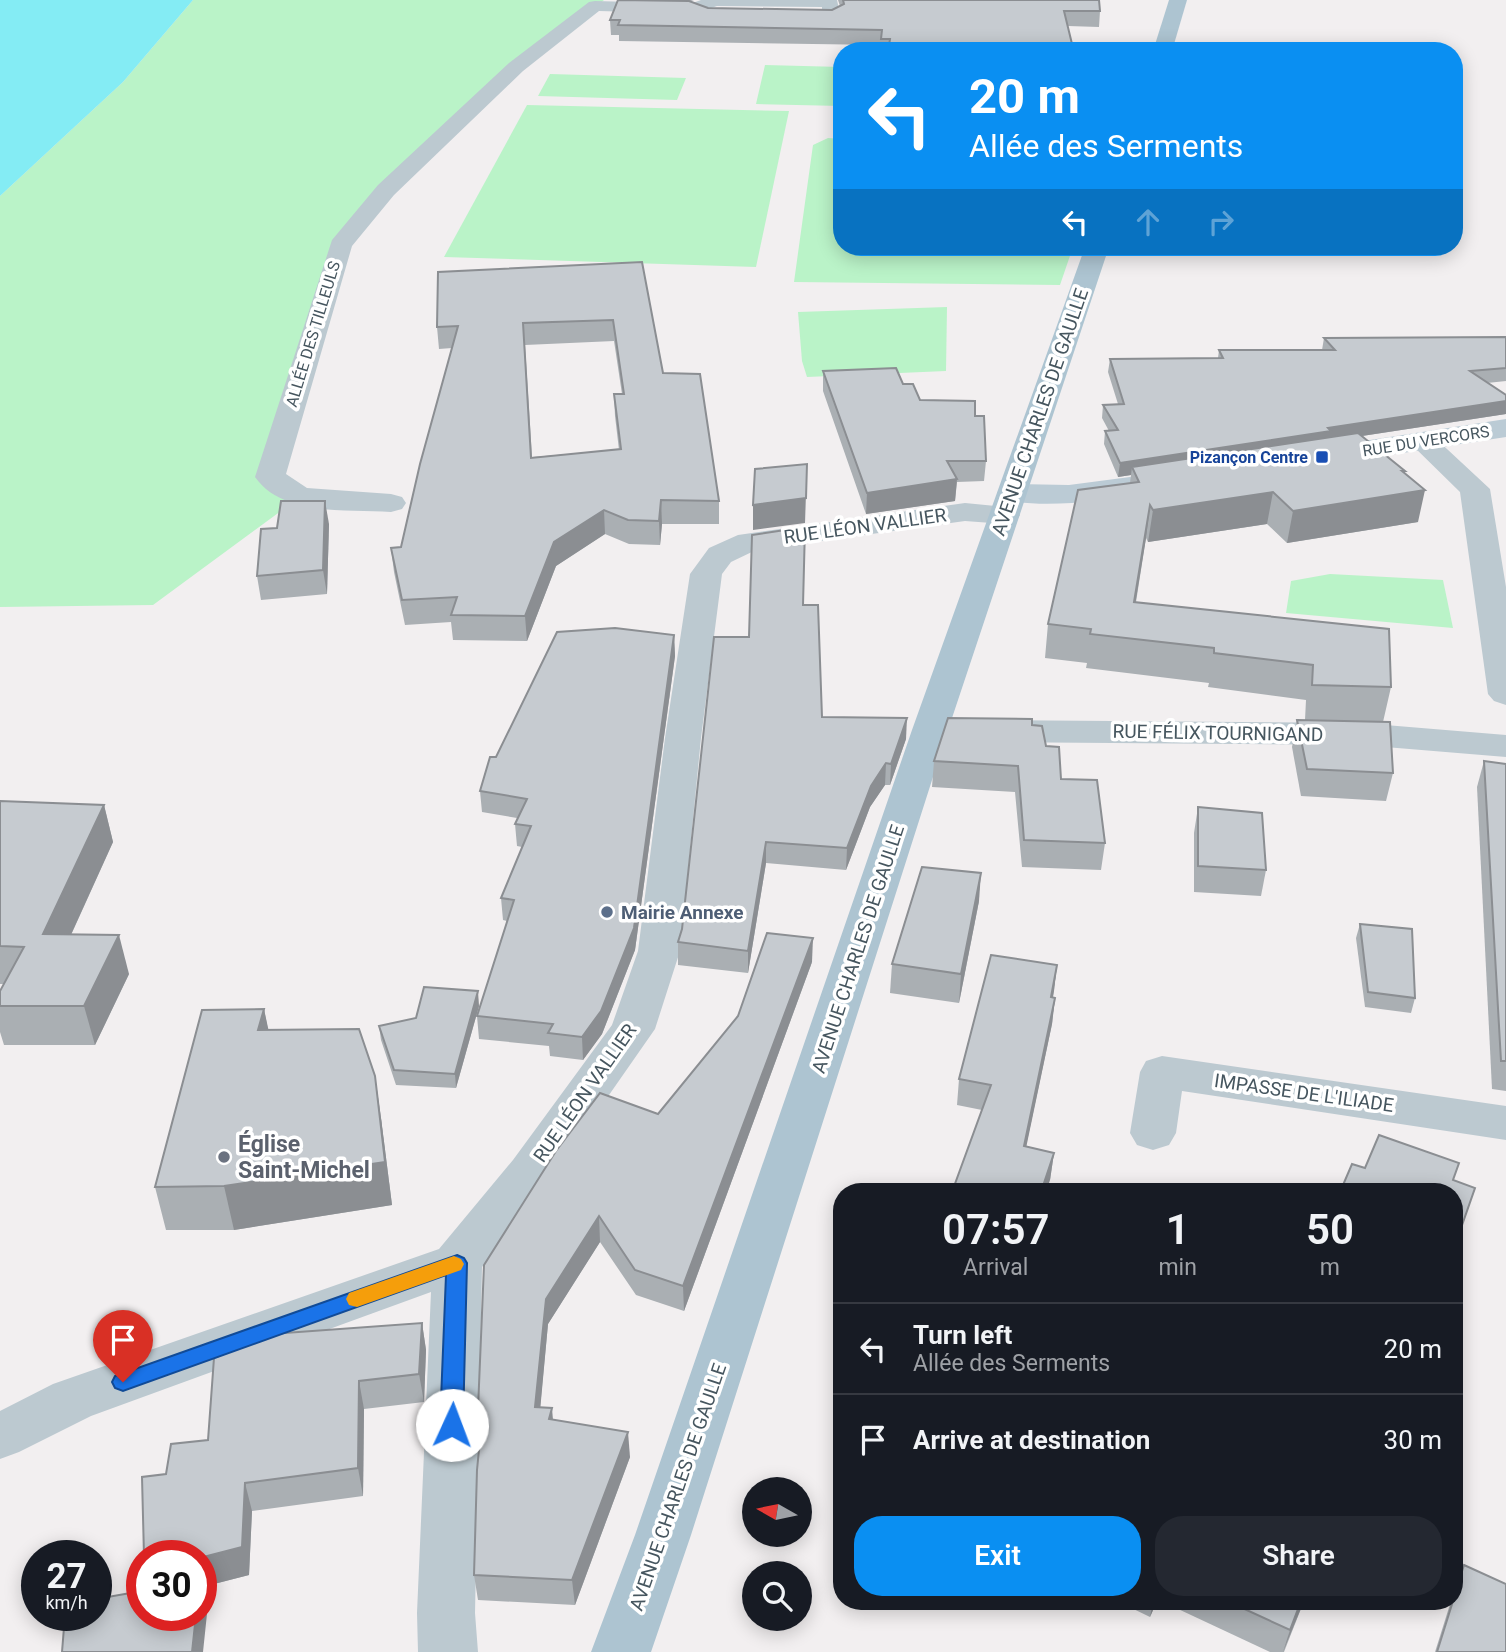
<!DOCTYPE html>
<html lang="en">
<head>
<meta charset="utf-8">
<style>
	body { margin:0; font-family:Roboto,sans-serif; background:#242831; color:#f1f3f6; height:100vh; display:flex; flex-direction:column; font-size:26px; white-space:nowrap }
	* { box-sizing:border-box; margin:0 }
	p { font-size:23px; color:#9ea1a6 }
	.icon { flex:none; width:38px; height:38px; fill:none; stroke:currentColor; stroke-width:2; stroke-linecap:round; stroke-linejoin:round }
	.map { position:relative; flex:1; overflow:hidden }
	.side { position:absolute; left:833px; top:1183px; width:630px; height:427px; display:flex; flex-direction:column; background:#171b24; border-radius:28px; box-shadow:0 4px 18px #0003 }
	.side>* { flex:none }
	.top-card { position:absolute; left:833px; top:42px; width:630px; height:214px; border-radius:28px; box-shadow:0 4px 18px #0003; background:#0a8ff2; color:#fff; overflow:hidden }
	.needle { width:46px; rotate:279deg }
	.controls { position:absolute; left:742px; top:1477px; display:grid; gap:14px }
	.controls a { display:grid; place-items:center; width:70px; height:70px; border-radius:50%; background:#171b24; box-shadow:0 4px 18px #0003; font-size:35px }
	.speed { position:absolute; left:21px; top:1540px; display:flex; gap:14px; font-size:35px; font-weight:700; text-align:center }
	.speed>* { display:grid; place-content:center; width:91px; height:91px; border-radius:50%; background:#171b24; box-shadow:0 4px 18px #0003; line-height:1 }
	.speed small { font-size:18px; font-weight:400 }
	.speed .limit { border:10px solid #d22; background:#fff; color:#111 }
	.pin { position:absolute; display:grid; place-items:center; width:60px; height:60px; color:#fff; margin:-72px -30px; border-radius:50% 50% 50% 0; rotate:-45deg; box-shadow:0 0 7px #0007 }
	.pin .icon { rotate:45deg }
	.me { position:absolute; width:77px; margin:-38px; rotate:2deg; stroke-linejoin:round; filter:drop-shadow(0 0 5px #0008) }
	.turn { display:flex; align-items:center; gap:24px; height:147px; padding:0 21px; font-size:32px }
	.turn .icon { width:91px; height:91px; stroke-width:2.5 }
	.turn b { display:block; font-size:49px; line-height:60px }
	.lanes { display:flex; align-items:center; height:66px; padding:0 21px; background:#0003; justify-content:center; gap:35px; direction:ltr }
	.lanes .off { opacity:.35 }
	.eta { display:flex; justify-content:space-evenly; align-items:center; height:119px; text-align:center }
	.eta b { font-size:42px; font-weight:600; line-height:49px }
	.cta { display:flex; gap:14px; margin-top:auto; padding:14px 21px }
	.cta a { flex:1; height:80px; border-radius:28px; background:#0a8ff2; color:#fff; font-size:28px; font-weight:600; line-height:80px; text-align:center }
	.cta a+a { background:#242831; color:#f1f3f6 }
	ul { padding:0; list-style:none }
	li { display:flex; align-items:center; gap:21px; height:91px; padding:0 21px; border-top:2px solid #363941 }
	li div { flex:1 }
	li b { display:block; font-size:26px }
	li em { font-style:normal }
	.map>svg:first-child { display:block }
</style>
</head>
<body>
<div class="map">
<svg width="1506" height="1652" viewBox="0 0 1506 1652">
	<rect width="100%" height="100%" fill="#f2eff0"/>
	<g fill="#baf3c8">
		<path d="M193,0H604L521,63L340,245L270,477L300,497L153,605L0,607V196L123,82Z"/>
		<path d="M765,65L842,67V106L756,104Z"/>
		<path d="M550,74L686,78L677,100L538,96Z"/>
		<path d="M527,105L789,111L756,267L444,257Z"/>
		<path d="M828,138L842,139V247H1073L1060,285L794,282L813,145Z"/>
		<path d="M947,307L946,371L807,377L802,361L798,312Z"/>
		<path d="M1330,574L1443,580L1453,628L1286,613L1291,581Z"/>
	</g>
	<path fill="#84ecf4" d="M0,0H193L123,82L0,196Z"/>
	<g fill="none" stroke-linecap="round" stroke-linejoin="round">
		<g fill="#bcc9d0" fill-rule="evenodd">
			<path d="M701,0H837L841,18C833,27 788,27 780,18L789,13H822V7L717,6L693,14L687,13L684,9L687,5Z"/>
			<path d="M595,1L668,3L677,8L668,13L599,11L523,71L394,195L352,246L286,474L307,488L391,494L402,497L406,503L402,509L391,512C348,509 283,517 255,477L332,240L378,185L509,63L589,2Z"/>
			<path d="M1423,433L1433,436L1490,489L1506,587V705L1494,701L1488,694L1460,492L1409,442L1413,436Z"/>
			<path d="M965,503L1016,508L1020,515L1016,522L1005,524L965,521L756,550L731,562L722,574L701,738L680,951L655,1029L547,1184L482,1267L475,1613L478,1652H418L417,1613L431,1292L91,1416L19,1452L0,1459V1411L53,1384L439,1249L513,1160L612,1025L638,951L665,738L690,574L709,548L738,535Z"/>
			<path d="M992,720L1361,723L1506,735V757L1361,745L992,742L979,739L974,731L979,723Z"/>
			<path d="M1162,1056L1506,1106V1140L1182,1091L1176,1133L1169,1145L1153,1150L1137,1145L1130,1133L1140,1072L1146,1061Z"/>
		</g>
		<g fill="#bbcbd5" fill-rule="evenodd">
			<path d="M1506,419V437L1325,465L1315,462L1310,456L1315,450L1325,447Z"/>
			<path d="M1130,477L1141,480L1145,486L1141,492C1101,502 1041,509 1001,499L997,493L1001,487L1012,484L1069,485Z"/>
		</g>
		<g fill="#adc4d1" fill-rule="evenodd">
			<path d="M1169,0H1187L1172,51H1153Z"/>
			<path d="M1085,247H1109L948,730L691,1535L651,1652H591L635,1535L912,730Z"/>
		</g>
	</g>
	<g fill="#aaafb3" fill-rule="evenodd">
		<path d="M618,0H694L691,1H678L708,8L832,10L840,6L838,0H1099L1100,11L1099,27L1068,26L1073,51H881V45L619,41V35H611L610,20Z"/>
		<path d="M642,262L663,373L719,501V524H662L660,545L629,544L605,534L556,566L527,641L453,640L451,622L405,625L394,572L391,548L401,547L452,348L439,349L437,327ZM614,341L622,394H614L615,416L619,450L532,457L525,345Z"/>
		<path d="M1506,337V381L1487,383L1506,401V414L1362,436L1405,471V473L1418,522L1287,543L1267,524L1148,542L1146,538L1136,602L1391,687L1383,722L1305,720L1306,700L1208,687L1209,683L1086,668L1087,663L1045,658L1048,624L1130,483L1131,475L1118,477L1104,444L1105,431H1109L1102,418L1103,405L1118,404L1108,372L1110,359L1218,358L1219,350H1322L1324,338Z"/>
		<path d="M823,371L903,384L920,400L975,416L986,461L984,481L957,482L955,501L866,514L823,391Z"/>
		<path d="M329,524L327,594L261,600L257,576Z"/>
		<path d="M803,605L822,717L906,739L890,785H885L870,807L846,870L766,863L748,973L678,965V942L682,929L749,637Z"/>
		<path d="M674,635L675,656L635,950L602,1034L583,1060L550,1056L549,1046L479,1039L477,1016L507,921L503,920L501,898L522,847L517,846L515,824L517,818L482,812L480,791L496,757Z"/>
		<path d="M1297,720L1393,773L1386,801L1301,796L1292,747Z"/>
		<path d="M1032,725L1046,746L1061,779L1105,843L1101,870L1022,867L1015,792L932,787L934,761Z"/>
		<path d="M1484,761L1506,764V1091L1492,1089L1477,787Z"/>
		<path d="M0,801L104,805L113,842L71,935L129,974L95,1045H4L0,1032V991L4,984H0Z"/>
		<path d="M1198,807L1266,870L1261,896L1194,892V833Z"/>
		<path d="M979,901L959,1003L890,993L892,964Z"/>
		<path d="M1360,924L1415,998L1411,1013L1365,1007L1356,938Z"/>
		<path d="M812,962L684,1311L636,1295L600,1242L548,1324L540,1408L553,1420L630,1457L575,1605L478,1600L474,1575L481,1430L478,1409L658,1114Z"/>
		<path d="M1057,965L1053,997L1055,998L1052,1024L1026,1146L1054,1153L1050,1180L982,1110L957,1105L959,1079Z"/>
		<path d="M479,1006L456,1088L396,1085L381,1040L379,1026Z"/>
		<path d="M264,1009L268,1030L381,1118L392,1205L234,1230H166L155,1187Z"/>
		<path d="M422,1323L426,1350L424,1402L364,1409L363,1496L252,1511L249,1575L210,1585L142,1615L166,1474Z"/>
		<path d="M1464,1565L1506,1652H1435L1451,1601H1454V1592Z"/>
		<path d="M1117,1601H1157L1150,1617Z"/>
		<path d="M1161,1601H1304L1284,1652H1270Z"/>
	</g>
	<g fill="#8b8e92">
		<path d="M1506,401V414L1329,441L1132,467L1131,475L1118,477L1120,463L1328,428Z"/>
		<path d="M807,464L805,523L753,530V505Z"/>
		<path d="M1402,471H1405L1400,494L1425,490L1418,522L1287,543L1293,511Z"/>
		<path d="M957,479L955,501L866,514L867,493Z"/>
		<path d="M1273,492L1267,524L1148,542L1153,510Z"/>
		<path d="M661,500L662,524L660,545L659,521Z"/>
		<path d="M325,501L329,524L327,594L323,570Z"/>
		<path d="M1150,505L1146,538L1130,636L1134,602Z"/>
		<path d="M604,510L605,534L556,566L527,641L525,616L554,542Z"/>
		<path d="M674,635L675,656L635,950L602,1034L583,1060L582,1037Z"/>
		<path d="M907,718L906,739L890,785L891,764Z"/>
		<path d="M886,763L885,785L870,807L846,870L847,848L871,786Z"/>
		<path d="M104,805L113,842L54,972L43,934Z"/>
		<path d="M766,842V863L748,973V951Z"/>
		<path d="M981,873L979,901L959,1003L961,974Z"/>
		<path d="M119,935L129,974L95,1045L84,1006Z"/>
		<path d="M813,938L812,962L684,1311L683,1286Z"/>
		<path d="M1057,965L1054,991L1048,1023L1051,997Z"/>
		<path d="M478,991L479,1006L456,1088L455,1074Z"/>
		<path d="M1055,998L1052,1024L1021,1172L1024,1146Z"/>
		<path d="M264,1009L273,1051L258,1030Z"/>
		<path d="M375,1076L381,1118L392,1205L234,1230L224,1186Z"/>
		<path d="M1054,1153L1050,1180L1046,1192H1041Z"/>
		<path d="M599,1216L600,1242L548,1324L538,1433L535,1407L546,1299Z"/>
		<path d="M422,1323L426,1350L424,1402L419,1374Z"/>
		<path d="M359,1381L364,1409L363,1496L358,1468Z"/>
		<path d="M552,1408L554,1433L549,1419Z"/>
		<path d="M628,1432L630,1457L575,1605L572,1580Z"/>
		<path d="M245,1483L252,1511L249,1575L210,1585L203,1652H192L196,1615H201V1570L203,1557Z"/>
		<path d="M1153,1601H1157L1150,1617Z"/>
		<path d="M1301,1601H1304L1283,1652L1290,1630Z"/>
	</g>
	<g fill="#c6cbd0" stroke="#8b8e92" stroke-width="2" fill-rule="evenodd">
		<path d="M618,0L689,1L708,8L832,10L844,4L843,0H1099L1100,11H1064L1073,48L889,46L890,39H881L882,30L618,25L620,20H610Z"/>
		<path d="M642,262L663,373L700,374L719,501L661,500L659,521L628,520L604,510L554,542L525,616L451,615L457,597L402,600L391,548L401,547L420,464L458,326L437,327L438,272ZM613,320L624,394H614L621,449L531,458L523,323Z"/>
		<path d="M1506,337V368L1470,371L1506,395V401L1328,428L1331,431L1120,463L1105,431L1118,430L1103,405L1124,404L1110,359L1223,358L1219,350H1335L1324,338Z"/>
		<path d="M896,368L903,384H913L920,400L975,401V416H984L986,461H947L957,479L867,493L823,371Z"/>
		<path d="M1358,433L1405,471H1402L1425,490L1293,511L1273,492L1153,510L1150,505L1134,602L1389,629L1391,687L1312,685L1313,665L1214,653V648L1090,634L1091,629L1048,624L1078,490L1139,482L1132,467Z"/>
		<path d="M807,464L806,498L753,505L755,469Z"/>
		<path d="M281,501H325L323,570L257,576L261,529L277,528Z"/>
		<path d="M805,527L803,605H818L822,717L907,718L891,764L886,763L871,786L847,848L766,842L748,951L678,942L682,929L714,637H749L752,535Z"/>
		<path d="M615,628L674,635L634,928L601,1011L582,1037L548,1033L553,1024L477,1016L514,900L501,898L531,826L515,824L527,799L480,791L490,757H496L557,632Z"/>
		<path d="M948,718L1032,719V725L1042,726L1046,746L1059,747L1061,779L1097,780L1105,843L1024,840L1018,766L934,761Z"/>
		<path d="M1297,720L1390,722L1393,773L1307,769Z"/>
		<path d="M1484,761L1506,764V1061H1501Z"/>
		<path d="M0,801L104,805L43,934L119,935L84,1006H0V991L24,947L0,946Z"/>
		<path d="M1198,807L1262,813L1266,870L1198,866Z"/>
		<path d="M922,867L981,873L961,974L892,964Z"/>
		<path d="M1360,924L1412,929L1415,998L1368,992Z"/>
		<path d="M767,933L813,938L683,1286L635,1270L599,1216L546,1299L535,1407L552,1408L549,1419L628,1432L572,1580L474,1575L477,1470L483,1409H478L484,1265L556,1151L600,1093L658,1114L738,1016Z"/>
		<path d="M991,955L1057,965L1051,997L1055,998L1024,1146L1054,1153L1041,1192H952L991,1085L959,1079Z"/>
		<path d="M424,987L478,991L455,1074L394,1070L379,1026L416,1018Z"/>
		<path d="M264,1009L258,1030L359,1029L375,1076L385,1162L224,1186L155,1187L202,1010Z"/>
		<path d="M1379,1135L1459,1163L1453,1180L1475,1188L1454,1248V1192H1340L1352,1164L1365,1168Z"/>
		<path d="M422,1323L419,1374L359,1381L358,1468L245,1483L242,1547L203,1557L201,1570V1556H144L142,1477L166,1474L171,1444L208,1440L214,1358L271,1334Z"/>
		<path d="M1464,1565L1506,1584V1652H1437L1453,1601H1454V1596Z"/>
		<path d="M142,1591V1615H196L192,1652H62L65,1615H96V1599Z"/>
		<path d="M1227,1601H1301L1290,1630Z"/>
	</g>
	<path fill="#1a73e8" stroke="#114b97" stroke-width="2" d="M457,1255L464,1258L467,1263L463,1425L459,1431L452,1434L444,1431L440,1425L446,1275L123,1391L115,1388L112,1382L115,1376Z"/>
	<path fill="#f59e0b" d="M454,1256L461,1259L464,1264L461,1270L357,1307L349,1305L346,1299L349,1293Z"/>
	<rect fill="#1a4fb4" stroke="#fff" stroke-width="2.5" x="1315" y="450" width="14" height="14" rx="3.5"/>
	<circle fill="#5c6f8a" stroke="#fff" stroke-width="2.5" cx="607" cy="912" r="7"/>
	<circle fill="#6b7280" stroke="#fff" stroke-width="2.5" cx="224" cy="1157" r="7"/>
	<g text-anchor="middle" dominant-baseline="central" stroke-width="7" stroke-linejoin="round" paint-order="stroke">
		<g font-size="16" fill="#46565f" stroke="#fff">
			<text transform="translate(313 334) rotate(-73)">ALLÉE DES TILLEULS</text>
			<text transform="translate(1426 441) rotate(-9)">RUE DU VERCORS</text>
		</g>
		<g font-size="16" font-weight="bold" fill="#164399" stroke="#fff" text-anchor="end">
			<text x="1308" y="457">Pizançon Centre</text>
		</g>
		<g font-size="19" fill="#46565f" stroke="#fff">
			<text transform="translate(1040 412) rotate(-71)">AVENUE CHARLES DE GAULLE</text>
			<text transform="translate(865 526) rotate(-8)">RUE LÉON VALLIER</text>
			<text transform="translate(1218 733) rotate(1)">RUE FÉLIX TOURNIGAND</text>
			<text transform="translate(858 949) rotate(-72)">AVENUE CHARLES DE GAULLE</text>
			<text transform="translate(585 1093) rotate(-55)">RUE LÉON VALLIER</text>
			<text transform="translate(1304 1093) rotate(8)">IMPASSE DE L'ILIADE</text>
			<text transform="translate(678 1487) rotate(-71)">AVENUE CHARLES DE GAULLE</text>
		</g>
		<g font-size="19" font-weight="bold" fill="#4e5e75" stroke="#fff" text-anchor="start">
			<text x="621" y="912">Mairie Annexe</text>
		</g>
		<g font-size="23" font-weight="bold" fill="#5b616d" stroke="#fff" text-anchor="start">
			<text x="238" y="1144">Église<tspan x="238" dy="26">Saint-Michel</tspan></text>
		</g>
	</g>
</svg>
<div class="controls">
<a><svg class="needle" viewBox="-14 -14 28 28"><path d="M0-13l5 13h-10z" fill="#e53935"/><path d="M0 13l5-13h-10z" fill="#9ea1a6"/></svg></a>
<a><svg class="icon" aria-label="search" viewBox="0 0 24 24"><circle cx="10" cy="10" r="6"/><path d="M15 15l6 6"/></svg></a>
</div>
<div class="speed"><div>27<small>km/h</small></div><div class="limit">30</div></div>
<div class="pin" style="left:123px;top:1382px;background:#d93025"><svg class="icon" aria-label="arrive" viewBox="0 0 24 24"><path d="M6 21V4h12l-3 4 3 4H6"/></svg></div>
<svg class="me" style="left:452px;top:1425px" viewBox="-20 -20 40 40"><circle r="19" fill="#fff"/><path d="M0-13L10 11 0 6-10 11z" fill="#1a73e8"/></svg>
<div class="top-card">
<div class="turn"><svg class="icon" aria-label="left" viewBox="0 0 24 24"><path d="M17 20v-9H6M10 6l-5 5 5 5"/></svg><div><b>20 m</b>Allée des Serments</div></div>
<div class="lanes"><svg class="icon" aria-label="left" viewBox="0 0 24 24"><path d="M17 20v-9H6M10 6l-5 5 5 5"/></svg><svg class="icon off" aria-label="ahead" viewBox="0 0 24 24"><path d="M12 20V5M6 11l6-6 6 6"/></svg><svg class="icon off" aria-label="right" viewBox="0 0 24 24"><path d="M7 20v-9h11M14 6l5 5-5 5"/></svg></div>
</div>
<section class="side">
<div class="eta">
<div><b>07:57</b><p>Arrival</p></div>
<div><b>1</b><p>min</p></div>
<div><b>50</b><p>m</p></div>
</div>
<ul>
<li><svg class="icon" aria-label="left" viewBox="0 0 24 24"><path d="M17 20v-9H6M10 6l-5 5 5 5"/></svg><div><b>Turn left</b><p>Allée des Serments</p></div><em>20 m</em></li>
<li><svg class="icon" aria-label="arrive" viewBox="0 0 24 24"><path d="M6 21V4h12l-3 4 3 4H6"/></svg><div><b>Arrive at destination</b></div><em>30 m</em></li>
</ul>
<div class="cta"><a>Exit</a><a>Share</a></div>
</section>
</div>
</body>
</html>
